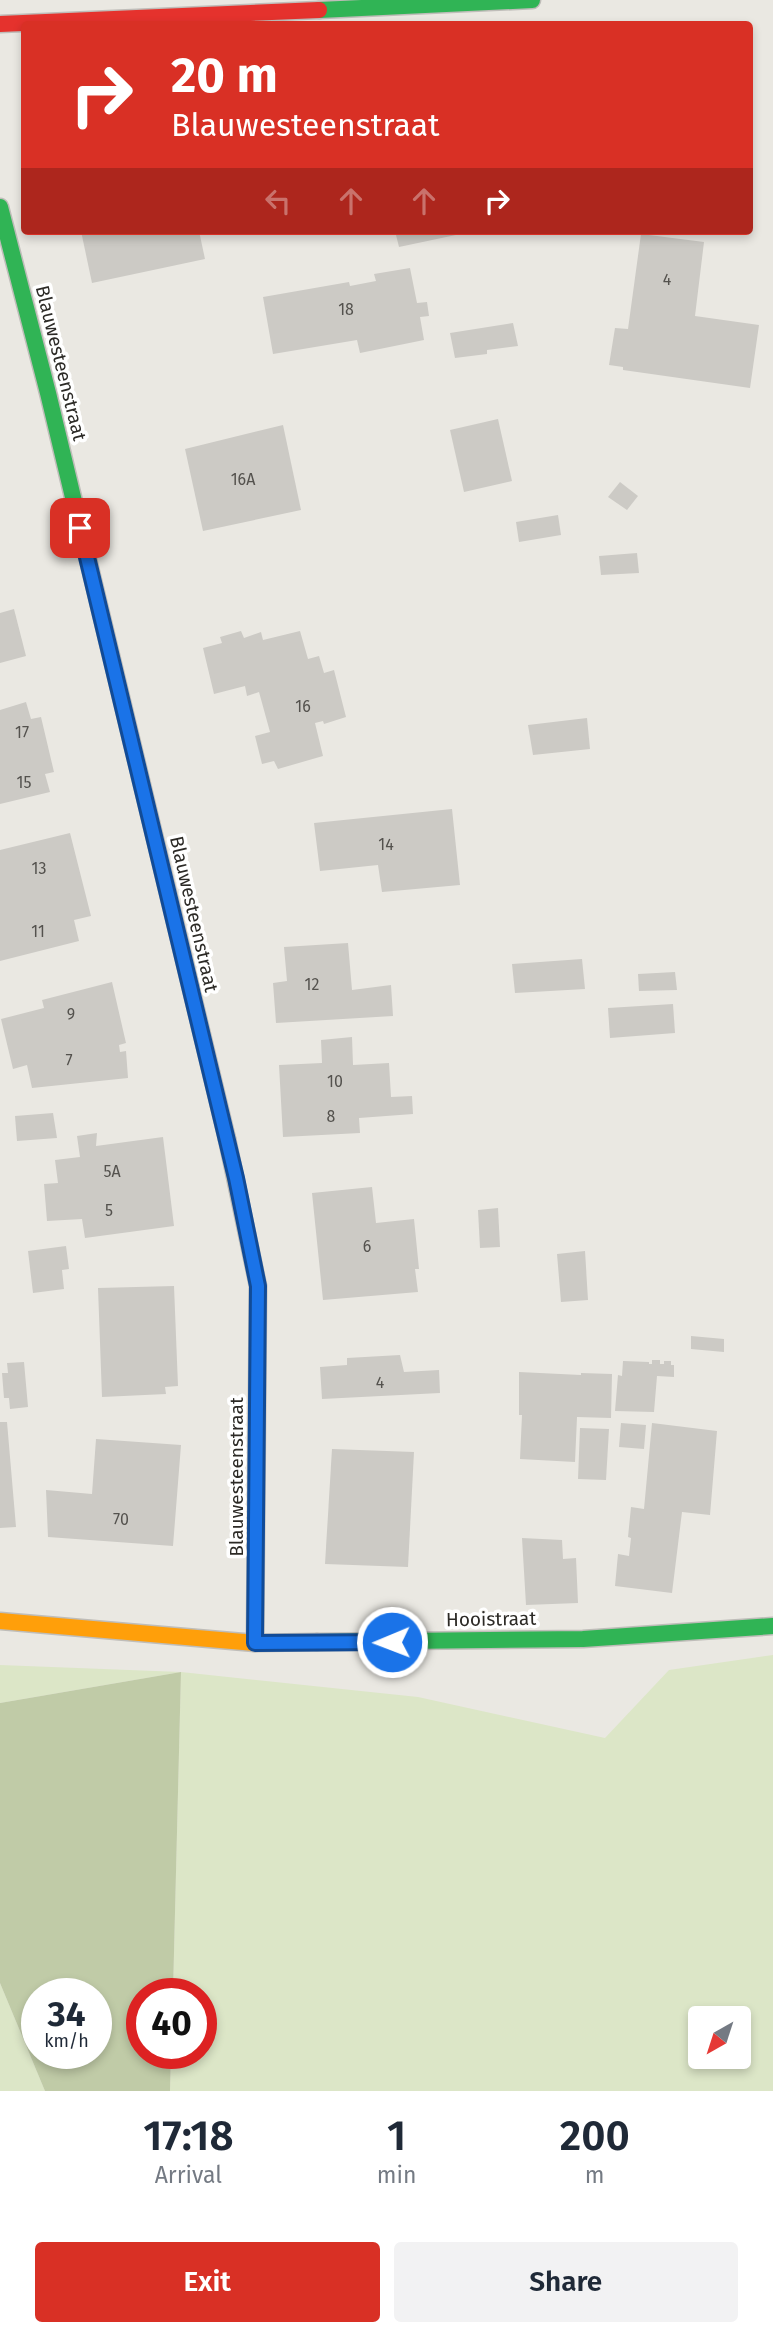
<!DOCTYPE html>
<html lang="en">
<head>
<meta charset="utf-8">
<style>
	body { margin:0; font-family:"Fira Sans",sans-serif; background:#f2f2f3; color:#1f2937; height:100vh; display:flex; flex-direction:column; font-size:26px; white-space:nowrap }
	* { box-sizing:border-box; margin:0 }
	p { font-size:23px; color:#747a83 }
	.icon { flex:none; width:38px; height:38px; fill:none; stroke:currentColor; stroke-width:2; stroke-linecap:round; stroke-linejoin:round }
	.map { position:relative; height:2091px; overflow:hidden }
	.side { display:flex; flex-direction:column; background:#fff; flex:1 }
	.side>* { flex:none }
	.hud { position:absolute; left:21px; top:21px; width:732px; height:214px; border-radius:7px; box-shadow:0 4px 10px #0003; background:#d93025; color:#fff; overflow:hidden }
	.needle { width:46px; rotate:219deg }
	.controls { position:absolute; left:688px; top:2006px; display:grid; gap:14px }
	.controls a { display:grid; place-items:center; width:63px; height:63px; border-radius:7px; background:#fff; box-shadow:0 4px 10px #0003; font-size:35px }
	.speed { position:absolute; left:21px; top:1978px; display:flex; gap:14px; font-size:35px; font-weight:700; text-align:center }
	.speed>* { display:grid; place-content:center; width:91px; height:91px; border-radius:50%; background:#fff; box-shadow:0 4px 10px #0003; line-height:1 }
	.speed small { font-size:18px; font-weight:400 }
	.speed .limit { border:10px solid #d22; background:#fff; color:#111 }
	.pin { position:absolute; display:grid; place-items:center; width:60px; height:60px; color:#fff; margin:-30px; border-radius:14px; box-shadow:0 4px 10px #0006 }
	.me { position:absolute; width:77px; margin:-38px; rotate:269deg; stroke-linejoin:round; filter:drop-shadow(0 0 5px #0008) }
	.turn { display:flex; align-items:center; gap:24px; height:147px; padding:0 35px; font-size:32px }
	.turn .icon { width:91px; height:91px; stroke-width:2.5 }
	.turn b { display:block; font-size:49px; line-height:60px }
	.lanes { display:flex; align-items:center; height:66px; padding:0 35px; background:#0003; justify-content:center; gap:35px; direction:ltr }
	.lanes .off { opacity:.35 }
	.eta { display:flex; justify-content:space-evenly; align-items:center; height:119px; text-align:center }
	.eta b { font-size:42px; font-weight:600; line-height:49px }
	.action { display:flex; gap:14px; margin-top:auto; padding:14px 35px }
	.action a { flex:1; height:80px; border-radius:7px; background:#d93025; color:#fff; font-size:28px; font-weight:600; line-height:80px; text-align:center }
	.action a+a { background:#f2f2f3; color:#1f2937 }
	.map>svg:first-child { display:block }
</style>
</head>
<body>
<div class="map">
<svg width="773" height="2091" viewBox="0 0 773 2091">
	<rect width="100%" height="100%" fill="#eae8e2"/>
	<g fill="#dce6c7" fill-rule="evenodd">
		<path d="M773,1655V2091H170L171,2053H201V1993H173L181,1672L0,1703V1665L181,1672L418,1697L605,1738L669,1670ZM700,2018H738V2056H700Z"/>
		<path d="M0,1983L45,2091H0Z"/>
	</g>
	<path fill="#c0cba7" fill-rule="evenodd" d="M181,1672L173,1993H142V2053H171L170,2091H45L0,1983V1703ZM37,1993H96V2053H37Z"/>
	<g fill="#cccac5">
		<path d="M81,231H199L205,259L92,283Z"/>
		<path d="M395,231H470V232L399,247Z"/>
		<path d="M641,234L704,242L695,316L759,325L750,388L623,370V367L609,365L615,328L628,329Z"/>
		<path d="M410,268L417,303L427,302L429,316L420,317L424,340L360,353L357,340L273,354L263,297L349,282L350,286L376,281L374,274Z"/>
		<path d="M513,323L518,346L487,350V354L455,358L450,333Z"/>
		<path d="M498,419L512,481L464,492L450,430Z"/>
		<path d="M283,425L301,510L203,531L185,449Z"/>
		<path d="M620,482L638,496L627,510L608,497Z"/>
		<path d="M558,515L561,535L519,542L516,522Z"/>
		<path d="M637,553L639,573L601,575L599,556Z"/>
		<path d="M14,609L26,656L0,663V613Z"/>
		<path d="M241,631L244,638L261,632L263,640L300,631L308,659L319,656L324,673L334,670L346,717L324,724L323,721L315,723L323,756L278,769L274,761L262,764L255,736L270,732L259,692L247,696L245,686L214,694L203,648L222,643L220,637Z"/>
		<path d="M26,702L31,719L41,717L54,772L45,774L50,792L0,804V710Z"/>
		<path d="M587,718L590,749L533,755L528,725Z"/>
		<path d="M452,809L460,885L382,892L378,865L320,871L314,823Z"/>
		<path d="M70,833L91,916L74,920L79,941L0,961V850Z"/>
		<path d="M348,943L352,990L391,985L393,1016L276,1023L273,983L287,981L284,947Z"/>
		<path d="M582,959L585,989L515,993L512,964Z"/>
		<path d="M675,972L677,990L639,991L638,974Z"/>
		<path d="M112,982L126,1043L119,1045L120,1052L126,1051L128,1078L32,1088L27,1065L13,1069L1,1019L44,1008L42,1000Z"/>
		<path d="M673,1004L675,1033L610,1038L608,1008Z"/>
		<path d="M352,1037L353,1065L389,1063L391,1097L412,1096L413,1114L359,1118L360,1133L283,1137L279,1065L322,1063L321,1040Z"/>
		<path d="M53,1113L57,1138L17,1141L15,1116Z"/>
		<path d="M97,1133L96,1146L163,1137L174,1226L85,1238L82,1219L47,1221L44,1184L58,1183L55,1160L80,1157L77,1136Z"/>
		<path d="M372,1187L376,1223L414,1219L419,1269H415L418,1292L323,1300L312,1193Z"/>
		<path d="M498,1208L500,1247L480,1248L478,1210Z"/>
		<path d="M66,1246L69,1269L62,1270L64,1289L33,1293L28,1251Z"/>
		<path d="M585,1251L588,1300L561,1302L557,1254Z"/>
		<path d="M174,1286L178,1386L165,1387L166,1394L102,1397L98,1288Z"/>
		<path d="M691,1336L724,1339V1352L691,1349Z"/>
		<path d="M400,1355L404,1372L439,1370L440,1393L322,1399L320,1367L347,1365V1358Z"/>
		<path d="M652,1360H660V1364H664V1361H671V1365H674V1377L657,1376L654,1412L615,1411L618,1375L622,1376L623,1361L649,1362V1364H652Z"/>
		<path d="M24,1362L28,1407L10,1409L9,1398H4L2,1373H8L7,1363Z"/>
		<path d="M519,1372L581,1375V1373L612,1374L611,1418L577,1417L575,1462L520,1459L522,1415H519Z"/>
		<path d="M0,1422H7L16,1527L0,1528Z"/>
		<path d="M621,1423L646,1425L644,1449L619,1447Z"/>
		<path d="M652,1423L717,1431L710,1515L682,1512L672,1593L615,1586L618,1554L629,1556L631,1538L628,1537L631,1507L644,1509Z"/>
		<path d="M580,1428L609,1429L606,1480L578,1479Z"/>
		<path d="M96,1439L181,1445L173,1546L48,1537L46,1490L92,1494Z"/>
		<path d="M332,1449L414,1452L408,1567L325,1564Z"/>
		<path d="M522,1538L562,1540L563,1559L576,1558L578,1603L526,1605Z"/>
	</g>
	<g fill="none" stroke-linecap="round" stroke-linejoin="round">
		<defs>
			<g id="fast">
				<path d="M319,10L532,0"/>
				<path d="M0,207L48,393L227,1139"/>
				<path d="M317,1642L583,1639L773,1626"/>
			</g>
			<g id="slow">
				<path d="M227,1139L258,1286L255,1643"/>
				<path d="M0,1621L255,1643L317,1642"/>
			</g>
			<path id="jam" d="M0,24L319,10"/>
		</defs>
		<use href="#fast" stroke="#bfbdb9" stroke-width="19"/>
		<use href="#slow" stroke="#bfbdb9" stroke-width="19"/>
		<use href="#jam" stroke="#bfbdb9" stroke-width="19"/>
		<use href="#fast" stroke="#30b455" stroke-width="16"/>
		<use href="#slow" stroke="#ff9f0a" stroke-width="16"/>
		<use href="#jam" stroke="#e5322d" stroke-width="16"/>
	</g>
	<g fill="none" stroke-linecap="round" stroke-linejoin="round">
		<defs>
			<path id="route" d="M80,528L236,1178L258,1286L255,1643L392,1642"/>
		</defs>
		<use href="#route" stroke="#114b97" stroke-width="18"/>
		<use href="#route" stroke="#1a73e8" stroke-width="12"/>
	</g>
	<g text-anchor="middle" dominant-baseline="central" stroke-width="7" stroke-linejoin="round" paint-order="stroke">
		<g font-size="16" fill="#54524e">
			<text x="667" y="279">4</text>
			<text x="346" y="309">18</text>
			<text x="243" y="479">16A</text>
			<text x="303" y="706">16</text>
			<text x="22" y="732">17</text>
			<text x="24" y="782">15</text>
			<text x="386" y="844">14</text>
			<text x="39" y="868">13</text>
			<text x="38" y="931">11</text>
			<text x="312" y="984">12</text>
			<text x="71" y="1014">9</text>
			<text x="69" y="1060">7</text>
			<text x="335" y="1081">10</text>
			<text x="331" y="1116">8</text>
			<text x="112" y="1171">5A</text>
			<text x="109" y="1210">5</text>
			<text x="367" y="1246">6</text>
			<text x="380" y="1382">4</text>
			<text x="121" y="1519">70</text>
		</g>
		<g font-size="19" fill="#2c2a26" stroke="#fff">
			<text transform="translate(61 363) rotate(76)">Blauwesteenstraat</text>
			<text transform="translate(194 914) rotate(77)">Blauwesteenstraat</text>
			<text transform="translate(236 1477) rotate(-90)">Blauwesteenstraat</text>
			<text transform="translate(491 1619) rotate(-1)">Hooistraat</text>
		</g>
	</g>
</svg>
<div class="controls">
<a><svg class="needle" viewBox="-14 -14 28 28"><path d="M0-13l5 13h-10z" fill="#e53935"/><path d="M0 13l5-13h-10z" fill="#747a83"/></svg></a>
</div>
<div class="speed"><div>34<small>km/h</small></div><div class="limit">40</div></div>
<div class="pin" style="left:80px;top:528px;background:#d93025"><svg class="icon" aria-label="arrive" viewBox="0 0 24 24"><path d="M6 21V4h12l-3 4 3 4H6"/></svg></div>
<svg class="me" style="left:392px;top:1642px" viewBox="-20 -20 40 40"><circle r="17" fill="#1a73e8" stroke="#fff" stroke-width="3"/><path d="M0-11L8 9 0 5-8 9z" fill="#fff"/></svg>
<div class="hud">
<div class="turn"><svg class="icon" aria-label="right" viewBox="0 0 24 24"><path d="M7 20v-9h11M14 6l5 5-5 5"/></svg><div><b>20 m</b>Blauwesteenstraat</div></div>
<div class="lanes"><svg class="icon off" aria-label="left" viewBox="0 0 24 24"><path d="M17 20v-9H6M10 6l-5 5 5 5"/></svg><svg class="icon off" aria-label="ahead" viewBox="0 0 24 24"><path d="M12 20V5M6 11l6-6 6 6"/></svg><svg class="icon off" aria-label="ahead" viewBox="0 0 24 24"><path d="M12 20V5M6 11l6-6 6 6"/></svg><svg class="icon" aria-label="right" viewBox="0 0 24 24"><path d="M7 20v-9h11M14 6l5 5-5 5"/></svg></div>
</div>
</div>
<section class="side">
<div class="eta">
<div><b>17:18</b><p>Arrival</p></div>
<div><b>1</b><p>min</p></div>
<div><b>200</b><p>m</p></div>
</div>
<div class="action"><a>Exit</a><a>Share</a></div>
</section>
</body>
</html>
